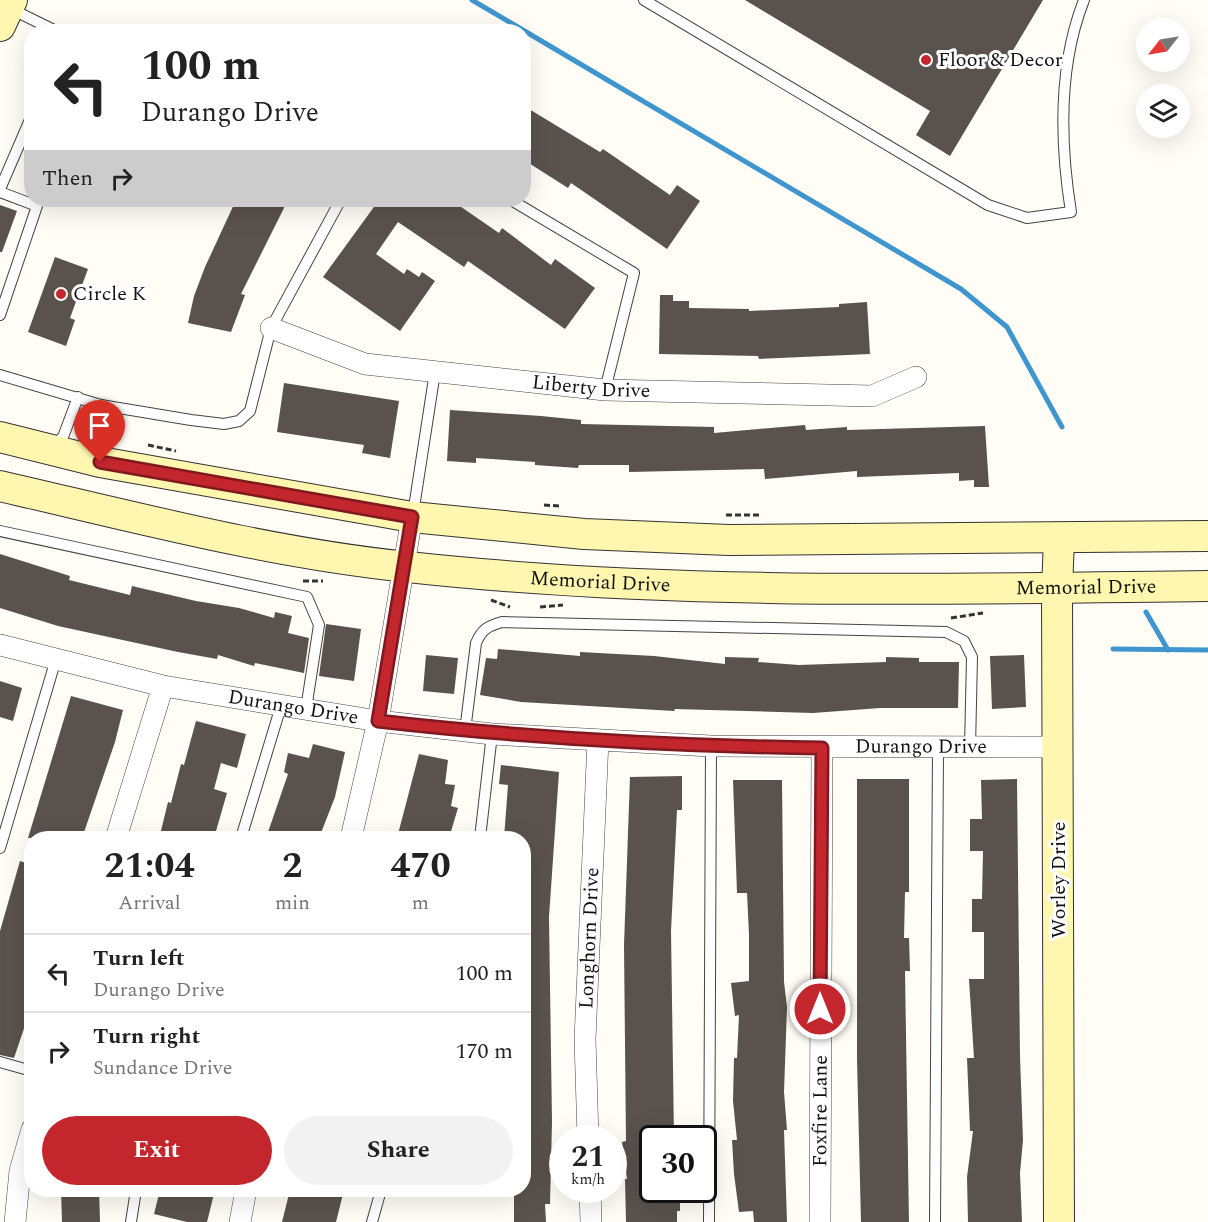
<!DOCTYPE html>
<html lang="en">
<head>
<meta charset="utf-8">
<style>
	body { margin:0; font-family:Spectral,serif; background:#f2f2f2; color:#222; height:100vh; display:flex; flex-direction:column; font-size:22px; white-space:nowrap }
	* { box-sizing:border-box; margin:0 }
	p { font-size:20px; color:#767676 }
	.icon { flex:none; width:33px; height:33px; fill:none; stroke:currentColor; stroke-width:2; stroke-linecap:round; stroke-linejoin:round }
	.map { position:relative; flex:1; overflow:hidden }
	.side { position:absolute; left:24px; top:831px; width:507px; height:366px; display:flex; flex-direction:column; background:#fff; border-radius:24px; box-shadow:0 6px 24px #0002 }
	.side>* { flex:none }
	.banner { position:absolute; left:24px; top:24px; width:507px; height:183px; border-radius:24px; box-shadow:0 6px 24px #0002; background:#fff; color:#222; overflow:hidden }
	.needle { width:39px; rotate:239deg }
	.fabs { position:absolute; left:1136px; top:18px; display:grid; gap:12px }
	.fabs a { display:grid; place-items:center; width:54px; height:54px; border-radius:50%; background:#fff; box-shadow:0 6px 24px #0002; font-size:30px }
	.speed { position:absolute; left:549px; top:1125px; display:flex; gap:12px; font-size:30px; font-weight:700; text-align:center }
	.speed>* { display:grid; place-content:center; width:78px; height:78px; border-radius:50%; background:#fff; box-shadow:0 6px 24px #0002; line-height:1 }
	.speed small { font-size:15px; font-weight:400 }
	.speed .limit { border:3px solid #111; border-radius:9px; background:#fff; color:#111 }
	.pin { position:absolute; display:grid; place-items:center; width:51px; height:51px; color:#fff; margin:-62px -26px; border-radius:50% 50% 50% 0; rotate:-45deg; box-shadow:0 0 6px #0007 }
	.pin .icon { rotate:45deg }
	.me { position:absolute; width:66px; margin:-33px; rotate:0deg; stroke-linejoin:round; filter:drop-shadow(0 0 4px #0008) }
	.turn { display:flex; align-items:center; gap:21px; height:126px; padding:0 18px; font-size:27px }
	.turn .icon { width:78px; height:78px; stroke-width:2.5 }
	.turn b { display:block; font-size:42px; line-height:51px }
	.then { display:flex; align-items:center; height:57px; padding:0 18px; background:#0003; gap:12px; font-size:22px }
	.eta { display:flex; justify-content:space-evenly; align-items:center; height:102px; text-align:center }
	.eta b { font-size:36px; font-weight:700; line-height:42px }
	.action { display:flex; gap:12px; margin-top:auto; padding:12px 18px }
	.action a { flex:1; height:69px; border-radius:36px; background:#c4262e; color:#fff; font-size:24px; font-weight:700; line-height:69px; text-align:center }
	.action a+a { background:#f2f2f2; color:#222 }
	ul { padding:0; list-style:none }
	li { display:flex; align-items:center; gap:18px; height:78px; padding:0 18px; border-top:2px solid #e0e0e0 }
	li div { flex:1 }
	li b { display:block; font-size:22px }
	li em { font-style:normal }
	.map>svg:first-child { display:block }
</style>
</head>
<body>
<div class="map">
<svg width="1208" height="1222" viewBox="0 0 1208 1222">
	<rect width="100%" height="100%" fill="#fffdf5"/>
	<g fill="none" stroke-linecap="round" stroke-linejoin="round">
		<g stroke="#3f96cf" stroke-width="5">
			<path d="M472,0L961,289L1007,327L1062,427"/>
			<path d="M1146,612L1168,650"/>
			<path d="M1113,649L1208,650"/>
		</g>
	</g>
	<g fill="#5a524d">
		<path d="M745,0H1043L950,156L916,135L930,111Z"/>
		<path d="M524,106L600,152L603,149L670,195L677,185L700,201L667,249L571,183L568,188L524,160Z"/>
		<path d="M236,200H288L241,294L245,295L231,332L188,323L194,296L205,267Z"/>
		<path d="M379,200H451L499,233L502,228L551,265L555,259L595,288L565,329L468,261L464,267L398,222L376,254L404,274L407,269L419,277L422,272L435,281L400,331L323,277Z"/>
		<path d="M0,205L17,211L2,252H0Z"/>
		<path d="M55,257L88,269L70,318L75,320L66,346L28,332Z"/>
		<path d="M660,295H673V301H689V308L749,309V311L839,307V304L867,302L870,354L759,359L758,356L659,354Z"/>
		<path d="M284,383L399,401L390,458L362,453L364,445L277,432Z"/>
		<path d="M450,410L541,416L581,420V424L714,427V433L805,425L806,430L847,427V430L985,426L989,487H974V480L959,481V473L857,477V471L765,479L764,469L629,472V465H579L578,468L535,465V462L476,458V463L447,461Z"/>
		<path d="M0,554L70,576L69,580L130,595L132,586L196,601L239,608L274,618L275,612L292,616L288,633L309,638L304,673L255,663L254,666L218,655L217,659L178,652L58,626L0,608Z"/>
		<path d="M326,624L361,629L354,681L319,676Z"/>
		<path d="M498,649L580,656V652L654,656L725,664V657L759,658L758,662L799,665L886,662V657L919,658V662H959L958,708H880L813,713L675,709L674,711L521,702L480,695L486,658L497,659Z"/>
		<path d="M426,655L458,658L454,694L423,691Z"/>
		<path d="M1024,655L1026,707L992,709L990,656Z"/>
		<path d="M0,681L22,688L13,721L0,717Z"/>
		<path d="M71,696L123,710L115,742L82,838H28Z"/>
		<path d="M196,721L246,734L237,768L221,763L214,789L227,793L214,838H172L160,835L168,802L171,803L181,764L184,765Z"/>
		<path d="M313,744L345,752L335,797L319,838H266L288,774L284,772L288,753L309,758Z"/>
		<path d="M419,754L448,760L445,784L455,785L451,806L458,808L449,838H397Z"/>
		<path d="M501,765L559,772L549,917L552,1122L550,1204H545L546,1222H514V1190H524V838H504L508,785L499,784Z"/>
		<path d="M682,776V810H677L671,931L674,1138H652V1190H680V1211H677V1222H626L625,1179H627L622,1142L626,1141L624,945L630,777Z"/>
		<path d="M857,779H909V892H905L904,938H909L910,971H905L909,1222H861L857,1059Z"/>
		<path d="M1017,779L1020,1057L1023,1140L1020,1173L1022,1222H968L967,1177L973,1131H970L967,1058H974L969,979H984V932H972V899H982L983,851H970V819H982L981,780Z"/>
		<path d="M733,780H782L784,982L787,1007L784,1092L787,1130H784L787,1222H754L753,1211L739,1212L734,1174L732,1140H737L733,1101L734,1058H737L739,1015L735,1016L731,983L749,981V935L747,893H737Z"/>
		<path d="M20,861L32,865V1005L14,1058L0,1055V931Z"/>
		<path d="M61,1190H99L100,1222H62Z"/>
		<path d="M160,1190H194L214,1194L207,1222H187L154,1214Z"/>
		<path d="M290,1190H344L336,1222H282Z"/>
	</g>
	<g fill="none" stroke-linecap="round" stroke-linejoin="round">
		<defs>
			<g id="lane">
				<path d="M644,0L988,205L1027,218L1071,212C1060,143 1058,66 1084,0"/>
				<path d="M9,8L58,32"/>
				<path d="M0,189L32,115"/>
				<path d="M0,192L37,206L0,315"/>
				<path d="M511,200L634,273L605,390"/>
				<path d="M0,375L101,405L191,420L224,424L239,421L250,411L271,328L340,201"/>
				<path d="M53,446L63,437L78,397"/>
				<path d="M98,456L91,442L101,405"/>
				<path d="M413,514L435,372"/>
				<path d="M0,531L307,597L319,625L306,709"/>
				<path d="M465,731L476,643C482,629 488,626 502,622L946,632L964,641L972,657L970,748"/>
				<path d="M241,838L281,706"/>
				<path d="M480,838L492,734"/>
				<path d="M0,848L56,659"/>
				<path d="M0,1062L32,1071"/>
				<path d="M131,1222L136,1190"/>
				<path d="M372,1222L381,1190"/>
				<path d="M709,1222L711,746"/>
				<path d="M935,1222L938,749"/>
			</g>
			<g id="street">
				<path id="s1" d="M271,328L365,364L605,390L872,396L916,377"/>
				<path id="s2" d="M0,645L163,686L378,721L492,734L711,746L1058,747"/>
				<path d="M116,838L163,686"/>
				<path d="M351,838L378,721L412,517"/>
				<path id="s3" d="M588,1138L585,1039L598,740"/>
				<path d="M590,1190L591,1222"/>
				<path d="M15,1222L20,1171L32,1129"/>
				<path d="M240,1222L246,1190"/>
				<path id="s4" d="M820,1222L822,748"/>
			</g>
			<g id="secondary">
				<path d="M0,26L12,0"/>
				<path d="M0,437L100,462L412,517L584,534L729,540L1208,536"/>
				<path id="s5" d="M0,486C135,517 270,553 408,567C674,596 941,589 1208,586"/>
				<path d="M1059,1222L1057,589L1059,539"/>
			</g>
		</defs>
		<use href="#lane" stroke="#444" stroke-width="12"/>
		<use href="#street" stroke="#444" stroke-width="22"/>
		<use href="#secondary" stroke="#333" stroke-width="32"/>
		<g stroke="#333" stroke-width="3" stroke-dasharray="6 3" stroke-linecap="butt">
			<path d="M148,445L176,451"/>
			<path d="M544,505L559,506"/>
			<path d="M726,515H761"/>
			<path d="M303,581H323"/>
			<path d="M491,600L510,607"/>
			<path d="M540,607L563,605"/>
			<path d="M951,618L983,613"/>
		</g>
		<use href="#lane" stroke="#fff" stroke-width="10"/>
		<use href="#street" stroke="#fff" stroke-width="21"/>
		<use href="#secondary" stroke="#fff6b0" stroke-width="30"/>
	</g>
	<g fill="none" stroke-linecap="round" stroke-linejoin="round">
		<defs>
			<path id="route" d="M100,462L412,517L378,721C526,738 673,746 822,748L820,1009"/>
		</defs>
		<use href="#route" stroke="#7f191e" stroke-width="15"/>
		<use href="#route" stroke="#c4262e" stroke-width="10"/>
	</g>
	<g fill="#c4262e" stroke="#fff" stroke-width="2">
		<circle cx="926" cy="60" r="6"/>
		<circle cx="61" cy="294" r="6"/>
	</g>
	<g text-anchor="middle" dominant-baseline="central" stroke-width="6" stroke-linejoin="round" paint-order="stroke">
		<g font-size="20" fill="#111" stroke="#fff" text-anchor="start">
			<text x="938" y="60">Floor &amp; Decor</text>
			<text x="73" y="294">Circle K</text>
		</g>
		<g font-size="20" fill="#111" stroke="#fff">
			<text stroke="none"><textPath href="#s1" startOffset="328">Liberty Drive</textPath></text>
			<text stroke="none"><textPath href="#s5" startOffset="609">Memorial Drive</textPath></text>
			<text stroke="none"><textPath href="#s5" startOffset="1095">Memorial Drive</textPath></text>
			<text stroke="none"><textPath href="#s2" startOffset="300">Durango Drive</textPath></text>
			<text stroke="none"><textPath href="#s2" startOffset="930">Durango Drive</textPath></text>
			<text transform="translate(1059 880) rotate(-90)">Worley Drive</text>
			<text stroke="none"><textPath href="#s3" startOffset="200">Longhorn Drive</textPath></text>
			<text stroke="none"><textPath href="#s4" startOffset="111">Foxfire Lane</textPath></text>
		</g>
	</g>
</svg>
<div class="fabs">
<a><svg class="needle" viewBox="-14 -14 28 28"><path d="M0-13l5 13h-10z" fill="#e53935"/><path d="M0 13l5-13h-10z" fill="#767676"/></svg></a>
<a><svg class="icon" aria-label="layers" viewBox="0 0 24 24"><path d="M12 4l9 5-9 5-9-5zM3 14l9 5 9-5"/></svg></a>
</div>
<div class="speed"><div>21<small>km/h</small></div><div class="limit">30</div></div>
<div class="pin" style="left:100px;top:462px;background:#d93025"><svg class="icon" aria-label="arrive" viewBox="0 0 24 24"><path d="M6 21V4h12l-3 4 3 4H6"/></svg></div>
<svg class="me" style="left:820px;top:1009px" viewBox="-20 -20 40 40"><circle r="17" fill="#c4262e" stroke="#fff" stroke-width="3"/><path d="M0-11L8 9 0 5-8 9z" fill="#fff"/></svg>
<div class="banner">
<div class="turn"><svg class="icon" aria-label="left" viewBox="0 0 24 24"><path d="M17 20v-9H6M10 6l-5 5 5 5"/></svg><div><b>100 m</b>Durango Drive</div></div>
<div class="then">Then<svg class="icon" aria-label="right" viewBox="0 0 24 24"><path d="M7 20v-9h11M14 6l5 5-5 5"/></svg></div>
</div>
<section class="side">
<div class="eta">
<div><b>21:04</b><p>Arrival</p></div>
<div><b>2</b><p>min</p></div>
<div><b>470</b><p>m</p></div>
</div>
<ul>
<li><svg class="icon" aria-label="left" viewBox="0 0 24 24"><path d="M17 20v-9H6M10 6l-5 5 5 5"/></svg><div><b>Turn left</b><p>Durango Drive</p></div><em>100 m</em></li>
<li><svg class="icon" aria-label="right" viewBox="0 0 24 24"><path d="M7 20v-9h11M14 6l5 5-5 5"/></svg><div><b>Turn right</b><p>Sundance Drive</p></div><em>170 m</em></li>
</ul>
<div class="action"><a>Exit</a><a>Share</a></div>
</section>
</div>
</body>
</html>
